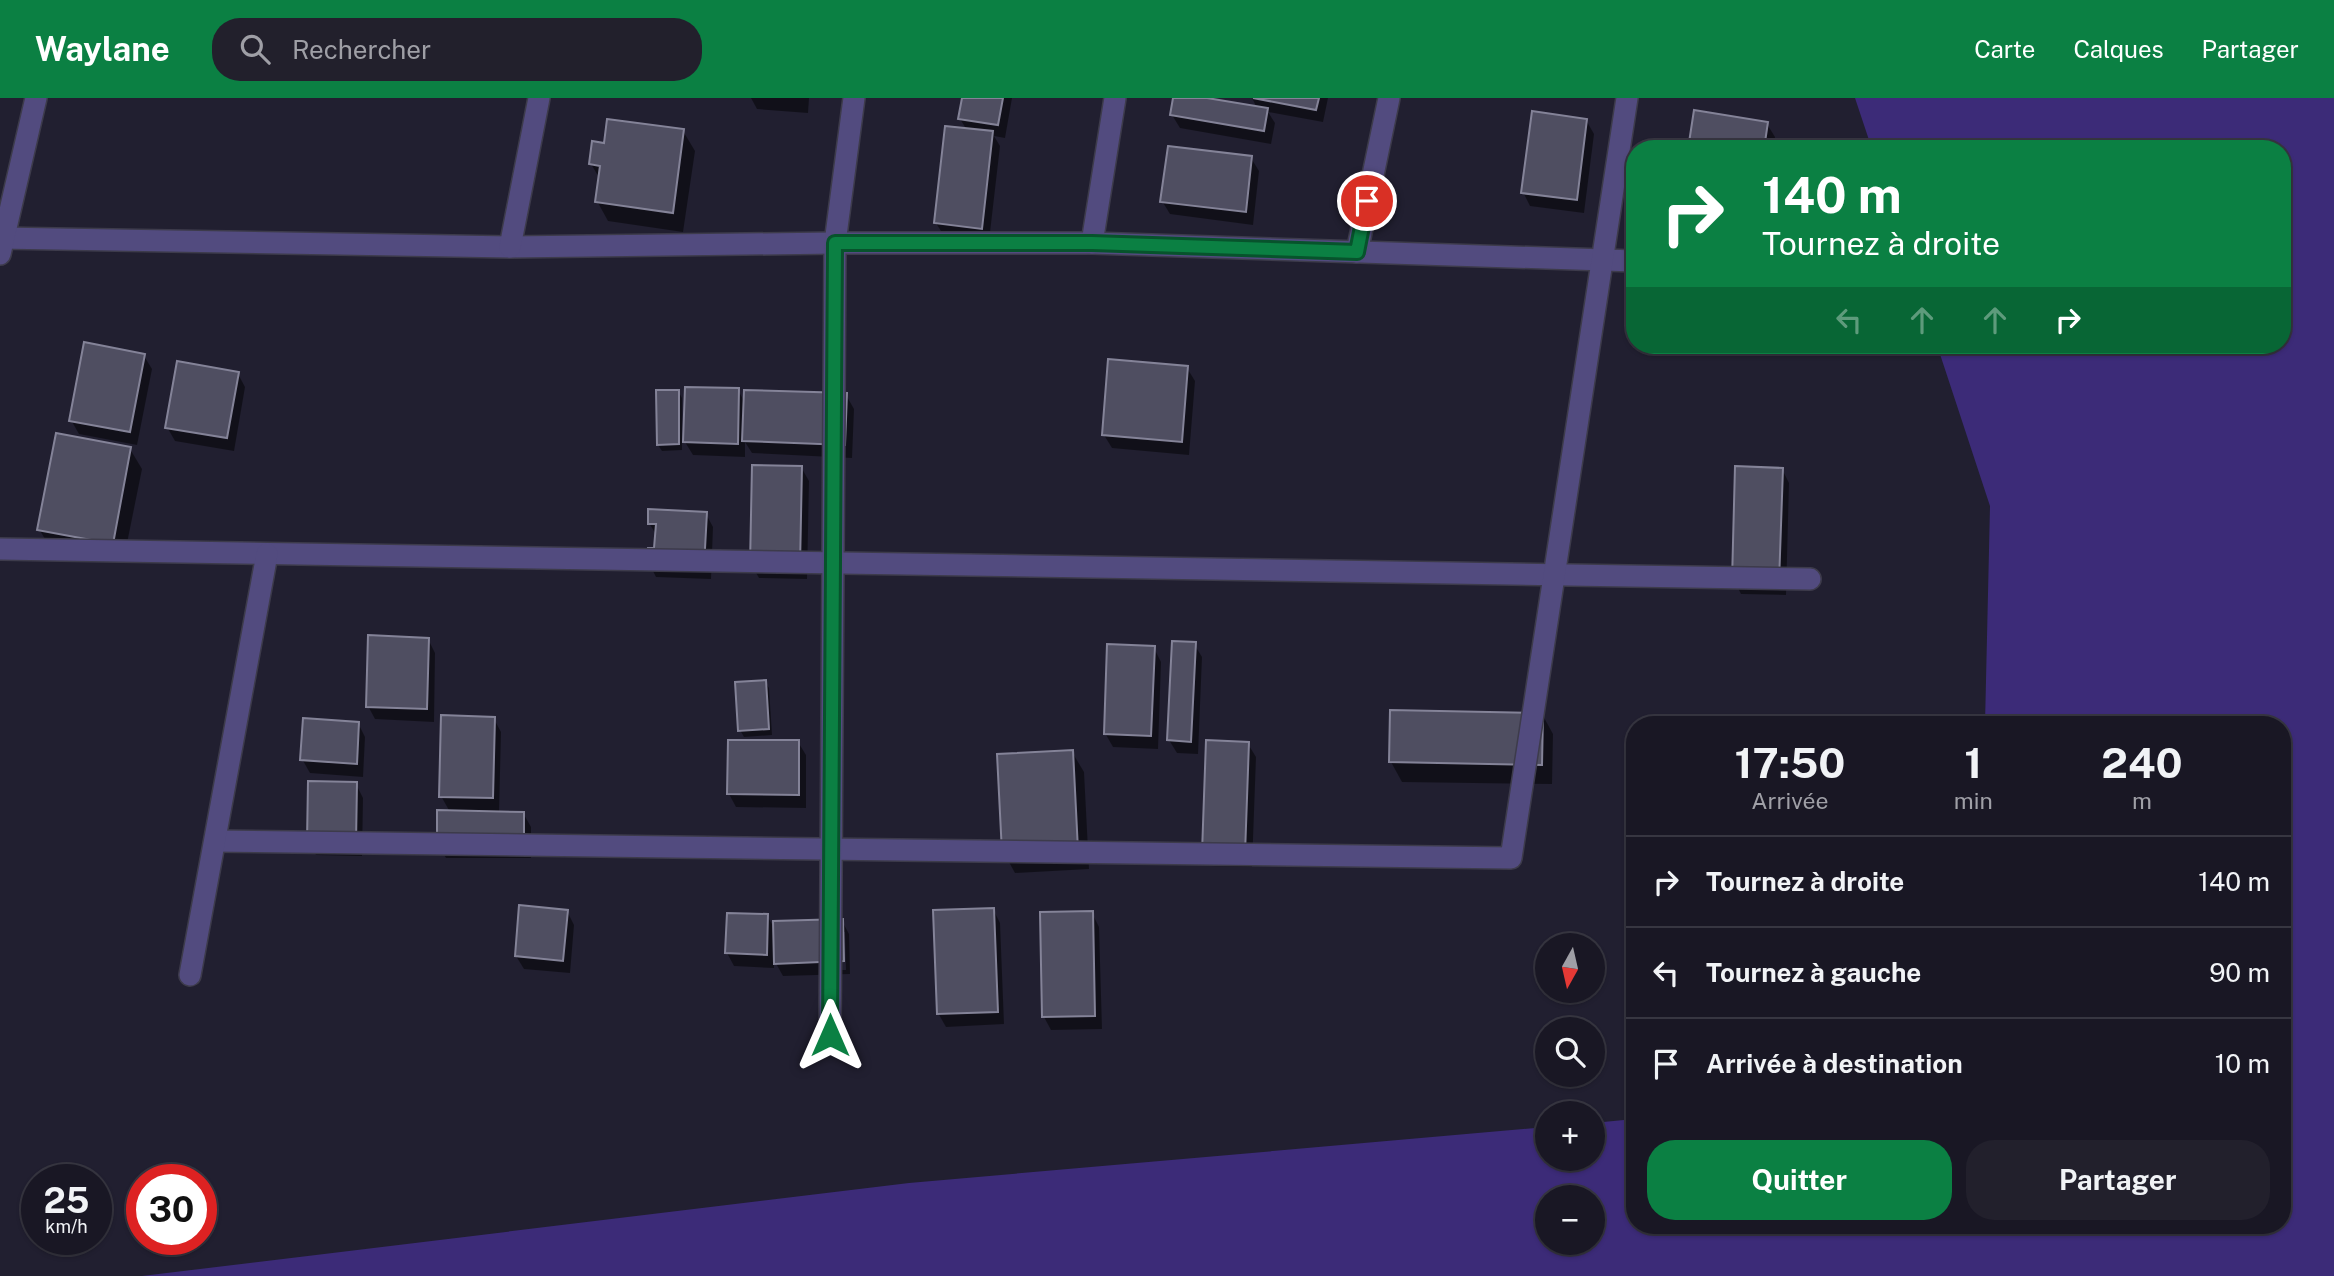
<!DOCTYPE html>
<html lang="fr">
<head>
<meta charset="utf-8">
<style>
	body { margin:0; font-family:"Public Sans",sans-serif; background:#22202c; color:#f1f3f6; height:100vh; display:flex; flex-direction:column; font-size:26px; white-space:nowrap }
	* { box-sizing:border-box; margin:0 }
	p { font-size:23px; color:#9f9fa6 }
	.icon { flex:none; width:38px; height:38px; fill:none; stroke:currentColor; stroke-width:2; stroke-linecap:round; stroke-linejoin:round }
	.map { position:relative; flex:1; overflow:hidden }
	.side { position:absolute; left:1626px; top:618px; width:665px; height:518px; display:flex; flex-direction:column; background:#191724; border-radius:28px; box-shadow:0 2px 5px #0004,0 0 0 2px #373641 }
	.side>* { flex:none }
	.top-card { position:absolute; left:1626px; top:42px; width:665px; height:214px; border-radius:28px; box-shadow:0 2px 5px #0004,0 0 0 2px #373641; background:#0b8043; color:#fff; overflow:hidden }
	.needle { width:46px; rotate:188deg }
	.buttons { position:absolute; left:1535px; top:835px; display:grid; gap:14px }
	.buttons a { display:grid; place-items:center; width:70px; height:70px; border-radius:50%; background:#191724; box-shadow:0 2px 5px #0004,0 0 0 2px #373641; font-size:35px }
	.speed { position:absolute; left:21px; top:1066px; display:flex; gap:14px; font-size:35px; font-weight:700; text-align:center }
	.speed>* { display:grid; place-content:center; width:91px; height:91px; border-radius:50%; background:#191724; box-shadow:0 2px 5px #0004,0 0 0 2px #373641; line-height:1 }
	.speed small { font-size:18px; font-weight:400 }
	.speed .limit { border:10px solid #d22; background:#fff; color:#111 }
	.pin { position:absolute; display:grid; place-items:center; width:60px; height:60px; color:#fff; margin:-30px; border:4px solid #fff; border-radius:50%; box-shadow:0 2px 7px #0007 }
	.me { position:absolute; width:77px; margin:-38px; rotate:0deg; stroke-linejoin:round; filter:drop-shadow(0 0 5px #0008) }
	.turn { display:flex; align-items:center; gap:24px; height:147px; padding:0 21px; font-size:32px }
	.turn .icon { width:91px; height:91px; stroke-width:2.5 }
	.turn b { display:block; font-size:49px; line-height:60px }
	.lanes { display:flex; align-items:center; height:66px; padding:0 21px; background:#0003; justify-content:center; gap:35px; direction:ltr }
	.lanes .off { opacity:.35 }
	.eta { display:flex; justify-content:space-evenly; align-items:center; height:119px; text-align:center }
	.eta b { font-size:42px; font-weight:700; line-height:49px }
	.action { display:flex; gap:14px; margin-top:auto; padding:14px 21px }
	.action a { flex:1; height:80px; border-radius:28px; background:#0b8043; color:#fff; font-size:28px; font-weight:700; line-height:80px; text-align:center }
	.action a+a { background:#22202c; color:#f1f3f6 }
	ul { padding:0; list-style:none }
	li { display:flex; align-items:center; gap:21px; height:91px; padding:0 21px; border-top:2px solid #373641 }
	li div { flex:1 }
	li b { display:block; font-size:26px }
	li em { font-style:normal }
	header { display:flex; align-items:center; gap:42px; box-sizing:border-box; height:98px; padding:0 35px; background:#0b8043; color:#fff }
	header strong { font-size:33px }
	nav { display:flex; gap:38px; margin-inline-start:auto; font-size:24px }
	.search { width:490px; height:63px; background:#22202c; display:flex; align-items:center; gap:18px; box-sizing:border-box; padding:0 24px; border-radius:28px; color:#9f9fa6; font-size:26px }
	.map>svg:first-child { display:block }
</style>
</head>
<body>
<header>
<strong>Waylane</strong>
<div class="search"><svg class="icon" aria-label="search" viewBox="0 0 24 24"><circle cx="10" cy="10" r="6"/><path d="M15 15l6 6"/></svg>Rechercher</div>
<nav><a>Carte</a><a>Calques</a><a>Partager</a></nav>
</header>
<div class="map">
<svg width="2334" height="1178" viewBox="0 0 2334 1178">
	<rect width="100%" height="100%" fill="#211f30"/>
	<path fill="#3c2b78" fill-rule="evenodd" d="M1855,0H2334V1178H142L909,1085L1547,1029V1060H1592L1593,1025L1634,1021V1127H2282V626H1985L1990,408L1937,247H2282V51H1872ZM1592,1099V1144H1547V1099Z"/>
	<g fill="#0007" fill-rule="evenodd">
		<path d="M751,0H809L808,15L757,11Z"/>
		<path d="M964,0H1012L1005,40L994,38L1000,48L989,143L944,138L936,125L967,32L960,21Z"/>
		<path d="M1175,0H1197L1257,10L1252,0H1328L1323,24L1268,14L1275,25L1271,46L1180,30L1172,17Z"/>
		<path d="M1586,22L1594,36L1584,115L1530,108L1523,94Z"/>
		<path d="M1767,26L1775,39L1773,51H1689Z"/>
		<path d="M683,33L695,53L683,134L608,123L597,103L600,81L591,66L606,47Z"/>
		<path d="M1251,60L1259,73L1253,127L1170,116L1162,103Z"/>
		<path d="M144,258L152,271L137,347L79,336L71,322Z"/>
		<path d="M1187,270L1195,283L1189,357L1112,350L1104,337Z"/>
		<path d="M238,276L245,289L234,353L175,343L167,329Z"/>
		<path d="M738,292L745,305L846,297L854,311L852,360L752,355L745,344V359L693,357L685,344Z"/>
		<path d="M678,293L682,300V352L662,353L658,347Z"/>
		<path d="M130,351L142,371L123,465L51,451L39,431Z"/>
		<path d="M801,369L809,383L807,481L759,480L751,466Z"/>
		<path d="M1782,371L1789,385L1786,497L1741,496L1734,482Z"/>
		<path d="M706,416L713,429L711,481L656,479L649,465L656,452L657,438L649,425Z"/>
		<path d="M428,541L435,555L434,624L375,621L368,608Z"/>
		<path d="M1194,546L1202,559L1198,656L1177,655L1169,642Z"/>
		<path d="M1154,550L1161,564L1158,651L1113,649L1105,635Z"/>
		<path d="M765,584L769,590L772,637L744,639L740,632Z"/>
		<path d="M1542,616L1553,636L1552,686L1402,684L1391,664Z"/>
		<path d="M494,621L501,634L499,715H523L531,729V760H446L438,746L450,714L441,698Z"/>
		<path d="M358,625L365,639L363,679L310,675L302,661Z"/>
		<path d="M798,644L806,657V710L736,709L729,696Z"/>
		<path d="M1248,646L1256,659L1252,769L1211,768L1203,754Z"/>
		<path d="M1072,654L1084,674L1089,771L1015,775L1004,755Z"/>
		<path d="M356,686L363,700L362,758L316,757L308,744Z"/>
		<path d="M993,811L1000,825L1004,926L946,929L938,915Z"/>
		<path d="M567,813L574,827L570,875L524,871L516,858Z"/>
		<path d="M1092,815L1099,829L1102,931L1051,932L1044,919Z"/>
		<path d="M767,818L775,831L842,823L849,836L850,876L783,878L774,862V870L734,868L727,855ZM841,834H845L846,872H842Z"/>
	</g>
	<g fill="#4f4e61" stroke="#848398" stroke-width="2">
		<path d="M962,0H1003L998,27L958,21Z"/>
		<path d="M1173,0H1207L1268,10L1264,33L1170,17Z"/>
		<path d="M1253,0H1319L1316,12Z"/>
		<path d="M1694,12L1768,24L1764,51H1688Z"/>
		<path d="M1532,13L1587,21L1577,102L1521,95Z"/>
		<path d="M607,21L684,31L673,115L595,104L600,68L589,66L592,43L604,45Z"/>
		<path d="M945,28L993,33L982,131L934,125Z"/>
		<path d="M1168,48L1252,58L1246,114L1160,104Z"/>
		<path d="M84,244L145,256L130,334L69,323Z"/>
		<path d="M1108,261L1188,268L1182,344L1102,337Z"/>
		<path d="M177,263L239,274L227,340L165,330Z"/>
		<path d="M685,289L739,290L738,346L683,344Z"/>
		<path d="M656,292H679V346L657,347Z"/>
		<path d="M744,292L847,295L845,347L742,343Z"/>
		<path d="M56,335L131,349L113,446L37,432Z"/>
		<path d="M752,367L802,368L800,468L750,467Z"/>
		<path d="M1735,368L1783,370L1779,485L1732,483Z"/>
		<path d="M648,411L707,414L704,469L647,466L648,450H654L656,426H648Z"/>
		<path d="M368,537L429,540L427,611L366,609Z"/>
		<path d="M1172,543L1196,544L1191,644L1167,642Z"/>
		<path d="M1107,546L1155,548L1151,638L1104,636Z"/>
		<path d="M766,582L769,631L738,633L735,584Z"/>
		<path d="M1390,612L1543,615L1542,667L1389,664Z"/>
		<path d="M441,617L495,619L493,700L439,699Z"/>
		<path d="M303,620L359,624L357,666L300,662Z"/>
		<path d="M728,642H799V697L727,696Z"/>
		<path d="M1206,642L1249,644L1245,756L1202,755Z"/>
		<path d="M1073,652L1078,752L1002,755L997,656Z"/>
		<path d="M308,683L357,684L356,746L307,744Z"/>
		<path d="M437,712L524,714V747H437Z"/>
		<path d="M519,807L568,812L563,863L515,858Z"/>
		<path d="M994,810L998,914L937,916L933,812Z"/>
		<path d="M1093,813L1095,918L1042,919L1040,814Z"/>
		<path d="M727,815L768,816L767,857L725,855Z"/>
		<path d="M843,821L844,863L774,866L773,823Z"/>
	</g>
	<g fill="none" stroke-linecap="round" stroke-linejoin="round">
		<defs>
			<g id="minor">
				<path d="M0,140L510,149L835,145H1092L1634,163"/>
				<path d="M1092,145L1115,0"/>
				<path d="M510,149L539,0"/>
				<path d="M1357,154L1389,0"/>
				<path d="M0,156L36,0"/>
				<path d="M0,451L1810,481"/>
				<path d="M215,743L1511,760L1627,0"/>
				<path d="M190,877L267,456"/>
				<path d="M830,937L835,145L854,0"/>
			</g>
		</defs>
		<use href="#minor" stroke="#3d3b4b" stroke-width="24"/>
		<use href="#minor" stroke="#524b7f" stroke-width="21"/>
	</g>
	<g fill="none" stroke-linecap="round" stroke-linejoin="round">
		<defs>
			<path id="route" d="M830,937L835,145H1092L1357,154L1367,103"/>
		</defs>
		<use href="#route" stroke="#07532c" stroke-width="18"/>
		<use href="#route" stroke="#0b8043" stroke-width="12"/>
	</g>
</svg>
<div class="buttons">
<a><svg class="needle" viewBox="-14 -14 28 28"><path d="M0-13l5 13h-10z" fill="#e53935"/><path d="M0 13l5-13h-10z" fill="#9f9fa6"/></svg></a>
<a><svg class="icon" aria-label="search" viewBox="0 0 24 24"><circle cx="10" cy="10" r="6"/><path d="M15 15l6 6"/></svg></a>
<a>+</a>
<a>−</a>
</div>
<div class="speed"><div>25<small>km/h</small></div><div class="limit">30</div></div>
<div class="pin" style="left:1367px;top:103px;background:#d93025"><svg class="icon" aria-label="arrive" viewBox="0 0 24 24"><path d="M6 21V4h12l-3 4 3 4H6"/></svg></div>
<svg class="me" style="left:830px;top:937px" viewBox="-20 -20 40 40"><path d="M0-17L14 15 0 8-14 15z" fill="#0b8043" stroke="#fff" stroke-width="4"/></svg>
<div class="top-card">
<div class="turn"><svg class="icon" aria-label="right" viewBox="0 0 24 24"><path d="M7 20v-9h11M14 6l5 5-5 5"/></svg><div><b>140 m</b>Tournez à droite</div></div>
<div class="lanes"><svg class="icon off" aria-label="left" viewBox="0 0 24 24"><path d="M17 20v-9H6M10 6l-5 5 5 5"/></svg><svg class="icon off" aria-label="ahead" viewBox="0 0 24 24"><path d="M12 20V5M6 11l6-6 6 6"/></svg><svg class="icon off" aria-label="ahead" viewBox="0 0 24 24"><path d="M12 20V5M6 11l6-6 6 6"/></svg><svg class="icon" aria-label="right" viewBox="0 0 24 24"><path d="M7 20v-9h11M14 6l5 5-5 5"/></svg></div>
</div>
<section class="side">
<div class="eta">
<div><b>17:50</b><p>Arrivée</p></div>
<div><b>1</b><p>min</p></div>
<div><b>240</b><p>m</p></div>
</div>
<ul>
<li><svg class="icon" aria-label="right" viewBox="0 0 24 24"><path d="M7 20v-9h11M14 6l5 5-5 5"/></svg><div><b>Tournez à droite</b></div><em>140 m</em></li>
<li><svg class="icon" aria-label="left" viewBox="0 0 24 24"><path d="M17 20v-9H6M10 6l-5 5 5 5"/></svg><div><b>Tournez à gauche</b></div><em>90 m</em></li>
<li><svg class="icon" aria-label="arrive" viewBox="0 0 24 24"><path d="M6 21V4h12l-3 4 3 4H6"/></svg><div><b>Arrivée à destination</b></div><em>10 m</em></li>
</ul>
<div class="action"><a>Quitter</a><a>Partager</a></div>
</section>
</div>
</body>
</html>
